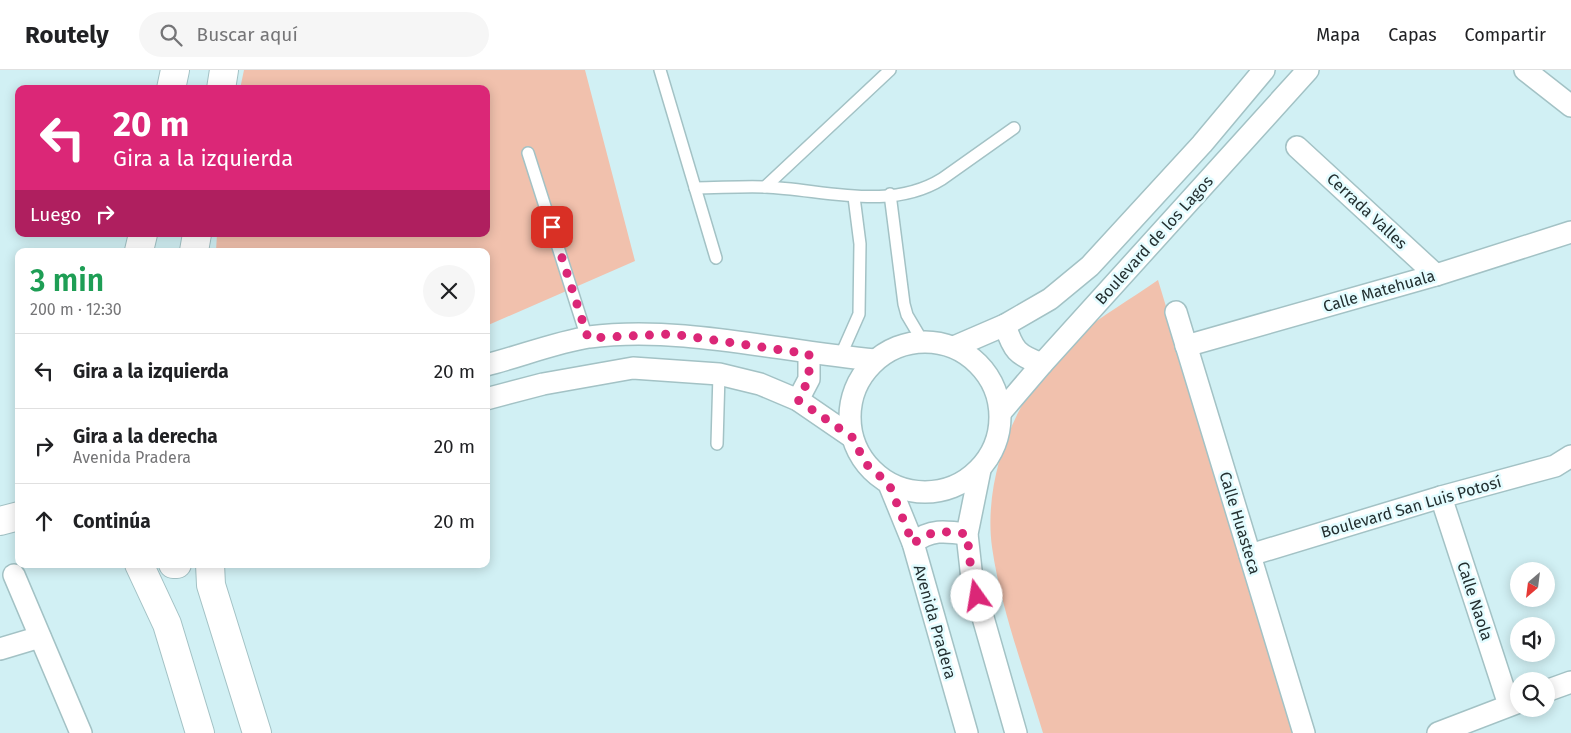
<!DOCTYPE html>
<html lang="es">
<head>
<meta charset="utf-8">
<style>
	body { margin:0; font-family:"Fira Sans",sans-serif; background:#f6f6f6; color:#202124; height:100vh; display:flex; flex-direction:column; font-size:19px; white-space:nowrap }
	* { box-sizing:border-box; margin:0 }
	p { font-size:16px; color:#757577 }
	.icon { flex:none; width:28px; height:28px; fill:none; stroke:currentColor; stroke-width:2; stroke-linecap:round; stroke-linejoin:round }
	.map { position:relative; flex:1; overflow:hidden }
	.panel { position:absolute; left:15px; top:178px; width:475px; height:320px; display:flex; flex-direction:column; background:#fff; border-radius:10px; box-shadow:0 2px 12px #0003 }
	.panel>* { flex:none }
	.banner { position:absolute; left:15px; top:15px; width:475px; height:152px; border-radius:10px; box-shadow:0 2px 12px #0003; background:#db2777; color:#fff; overflow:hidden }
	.needle { width:32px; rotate:208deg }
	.fabs { position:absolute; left:1510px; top:492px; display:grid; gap:10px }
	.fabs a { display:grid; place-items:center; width:45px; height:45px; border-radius:50%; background:#fff; box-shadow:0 2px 12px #0003; font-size:25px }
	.pin { position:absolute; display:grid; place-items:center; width:42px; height:42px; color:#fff; margin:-21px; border-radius:10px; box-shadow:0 2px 8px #0006 }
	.me { position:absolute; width:55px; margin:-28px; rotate:347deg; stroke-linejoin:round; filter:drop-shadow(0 0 4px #0008) }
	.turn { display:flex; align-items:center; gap:18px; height:105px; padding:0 15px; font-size:22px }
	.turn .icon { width:65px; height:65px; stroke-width:2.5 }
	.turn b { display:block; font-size:35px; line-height:42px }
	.then { display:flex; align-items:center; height:48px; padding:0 15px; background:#0003; gap:10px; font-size:19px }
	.round { display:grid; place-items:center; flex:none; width:52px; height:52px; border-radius:26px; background:#f6f6f6 }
	.overview { display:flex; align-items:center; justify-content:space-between; height:85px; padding:0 15px }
	h1 { font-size:30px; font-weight:600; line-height:38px; color:#1e9e55 }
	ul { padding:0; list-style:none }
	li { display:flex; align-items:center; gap:15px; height:75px; padding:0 15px; border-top:1px solid #e0e0e0 }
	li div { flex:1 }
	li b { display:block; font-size:19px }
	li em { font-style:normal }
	header { display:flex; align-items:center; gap:30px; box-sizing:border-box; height:70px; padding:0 25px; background:#fff; border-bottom:1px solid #e0e0e0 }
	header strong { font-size:24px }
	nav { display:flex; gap:28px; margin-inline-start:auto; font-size:18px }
	.search { width:350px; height:45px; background:#f6f6f6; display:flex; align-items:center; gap:12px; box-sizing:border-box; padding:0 18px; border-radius:28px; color:#757577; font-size:19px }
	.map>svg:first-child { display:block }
</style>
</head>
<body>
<header>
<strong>Routely</strong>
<div class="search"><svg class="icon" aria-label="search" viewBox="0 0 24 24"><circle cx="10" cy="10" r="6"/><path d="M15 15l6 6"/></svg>Buscar aquí</div>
<nav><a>Mapa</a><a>Capas</a><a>Compartir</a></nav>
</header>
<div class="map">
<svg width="1571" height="663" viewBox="0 0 1571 663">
	<rect width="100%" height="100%" fill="#d1f0f4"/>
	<g fill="#f1c1ad">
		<path d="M244,0H585L635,191L486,256V181H216L217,164H486V19H240Z"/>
		<path d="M1158,210L1295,663H1043C1025,602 1001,540 992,477C982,403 1020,314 1077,266C1101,246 1131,229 1158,210Z"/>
	</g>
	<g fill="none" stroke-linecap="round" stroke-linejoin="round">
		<defs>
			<g id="service">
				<path d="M660,0L716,188"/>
				<path d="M528,83L587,268"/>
				<path d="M765,117L890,0"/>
				<path d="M695,118C718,118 742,116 765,117C822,119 889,142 942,109L1014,58"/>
				<path d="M890,124L904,234L907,245L923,272"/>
				<path d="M840,287L859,244L860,174L854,127"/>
				<path d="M717,374L719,304"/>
			</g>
			<g id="minor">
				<path d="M1525,0L1571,36"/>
				<path d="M1297,77L1436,205"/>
				<path d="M1176,242L1304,663"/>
				<path d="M1005,255C1013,280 1017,285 1042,294"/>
				<circle cx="925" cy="347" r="75"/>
				<path d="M1186,276L1436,205L1571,162"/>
				<path d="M954,277L1005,255L1050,229L1090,196L1202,74L1264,0"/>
				<path d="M486,295C518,287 557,272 589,267C681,255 781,282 875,290"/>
				<path d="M486,329L543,314L633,298L719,304L760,314L798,330L852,367"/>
				<path d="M798,330L809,309V284"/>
				<path d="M1001,342L1042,294L1308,0"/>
				<path d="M980,400L967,464L972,509L1016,663"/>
				<path d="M889,414L913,473L967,663"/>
				<path d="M1441,427L1509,635"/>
				<path d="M913,473C930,459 945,461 967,464"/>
				<path d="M1250,485L1441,427L1555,396L1571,386"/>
				<path d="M14,505L81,663"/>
				<path d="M0,579L40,567"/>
				<path d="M1546,621L1571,612"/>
				<path d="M1438,663L1519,632"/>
			</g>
			<path id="tertiary" d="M0,451L19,446"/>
			<g id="secondary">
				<path d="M171,19L175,0"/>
				<path d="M221,19L224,0"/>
				<path d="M139,181L143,164"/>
				<path d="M194,181L197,164"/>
				<path d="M139,494L167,554L200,663"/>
				<path d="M173,494H177"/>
				<path d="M210,494L211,515L257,663"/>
			</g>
		</defs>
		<use href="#service" stroke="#a3c2c5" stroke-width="14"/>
		<use href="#minor" stroke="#a3c2c5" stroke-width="24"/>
		<use href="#tertiary" stroke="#a3c2c5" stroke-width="30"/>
		<use href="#secondary" stroke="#a3c2c5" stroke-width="30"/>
		<use href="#service" stroke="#fff" stroke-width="11"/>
		<use href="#minor" stroke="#fff" stroke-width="21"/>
		<use href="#tertiary" stroke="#fff" stroke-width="28"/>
		<use href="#secondary" stroke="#fff" stroke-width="28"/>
	</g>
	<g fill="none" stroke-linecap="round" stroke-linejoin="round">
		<path stroke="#db2777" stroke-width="9" stroke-dasharray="0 16.2" d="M552,157L588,268L672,264L809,284V309L798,330L852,367L866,394L889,414L913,474C930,459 945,461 967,464L972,509L977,526"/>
	</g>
	<g text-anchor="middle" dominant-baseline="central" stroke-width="5" stroke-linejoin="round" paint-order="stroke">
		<g font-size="16" fill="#232f30" stroke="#e3fcff">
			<text transform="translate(1367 141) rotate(43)">Cerrada Valles</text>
			<text transform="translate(1154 170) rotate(-48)">Boulevard de los Lagos</text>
			<text transform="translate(1379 221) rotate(-16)">Calle Matehuala</text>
			<text transform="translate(1411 437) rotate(-16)">Boulevard San Luis Potosí</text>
			<text transform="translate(1240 453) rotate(73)">Calle Huasteca</text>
			<text transform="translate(1475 531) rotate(72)">Calle Naola</text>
			<text transform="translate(935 552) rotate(74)">Avenida Pradera</text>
		</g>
	</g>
</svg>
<div class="fabs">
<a><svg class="needle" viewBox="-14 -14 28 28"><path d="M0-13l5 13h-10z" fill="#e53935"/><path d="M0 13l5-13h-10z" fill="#757577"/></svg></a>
<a><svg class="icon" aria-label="sound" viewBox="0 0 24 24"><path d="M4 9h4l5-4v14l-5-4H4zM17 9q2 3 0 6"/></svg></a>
<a><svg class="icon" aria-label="search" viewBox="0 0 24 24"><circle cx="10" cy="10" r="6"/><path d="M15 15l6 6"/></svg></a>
</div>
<div class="pin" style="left:552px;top:157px;background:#d93025"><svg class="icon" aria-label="arrive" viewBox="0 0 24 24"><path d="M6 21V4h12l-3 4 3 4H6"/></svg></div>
<svg class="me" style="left:977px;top:526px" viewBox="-20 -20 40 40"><circle r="19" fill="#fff"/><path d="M0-13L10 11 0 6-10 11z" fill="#db2777"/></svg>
<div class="banner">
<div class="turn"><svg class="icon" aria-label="left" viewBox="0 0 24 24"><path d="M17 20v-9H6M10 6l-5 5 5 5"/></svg><div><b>20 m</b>Gira a la izquierda</div></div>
<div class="then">Luego<svg class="icon" aria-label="right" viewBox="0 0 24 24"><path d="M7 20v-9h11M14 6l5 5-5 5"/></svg></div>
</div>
<section class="panel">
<div class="overview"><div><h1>3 min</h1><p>200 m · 12:30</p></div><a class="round"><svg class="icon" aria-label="close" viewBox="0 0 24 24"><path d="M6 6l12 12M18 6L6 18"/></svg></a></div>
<ul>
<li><svg class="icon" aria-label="left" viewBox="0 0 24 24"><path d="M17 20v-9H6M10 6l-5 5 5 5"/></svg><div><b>Gira a la izquierda</b></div><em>20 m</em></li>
<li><svg class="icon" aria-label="right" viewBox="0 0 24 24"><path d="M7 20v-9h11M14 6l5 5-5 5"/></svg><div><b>Gira a la derecha</b><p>Avenida Pradera</p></div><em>20 m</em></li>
<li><svg class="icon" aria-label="ahead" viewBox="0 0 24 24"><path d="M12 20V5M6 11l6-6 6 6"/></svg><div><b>Continúa</b></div><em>20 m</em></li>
</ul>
</section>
</div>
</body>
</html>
